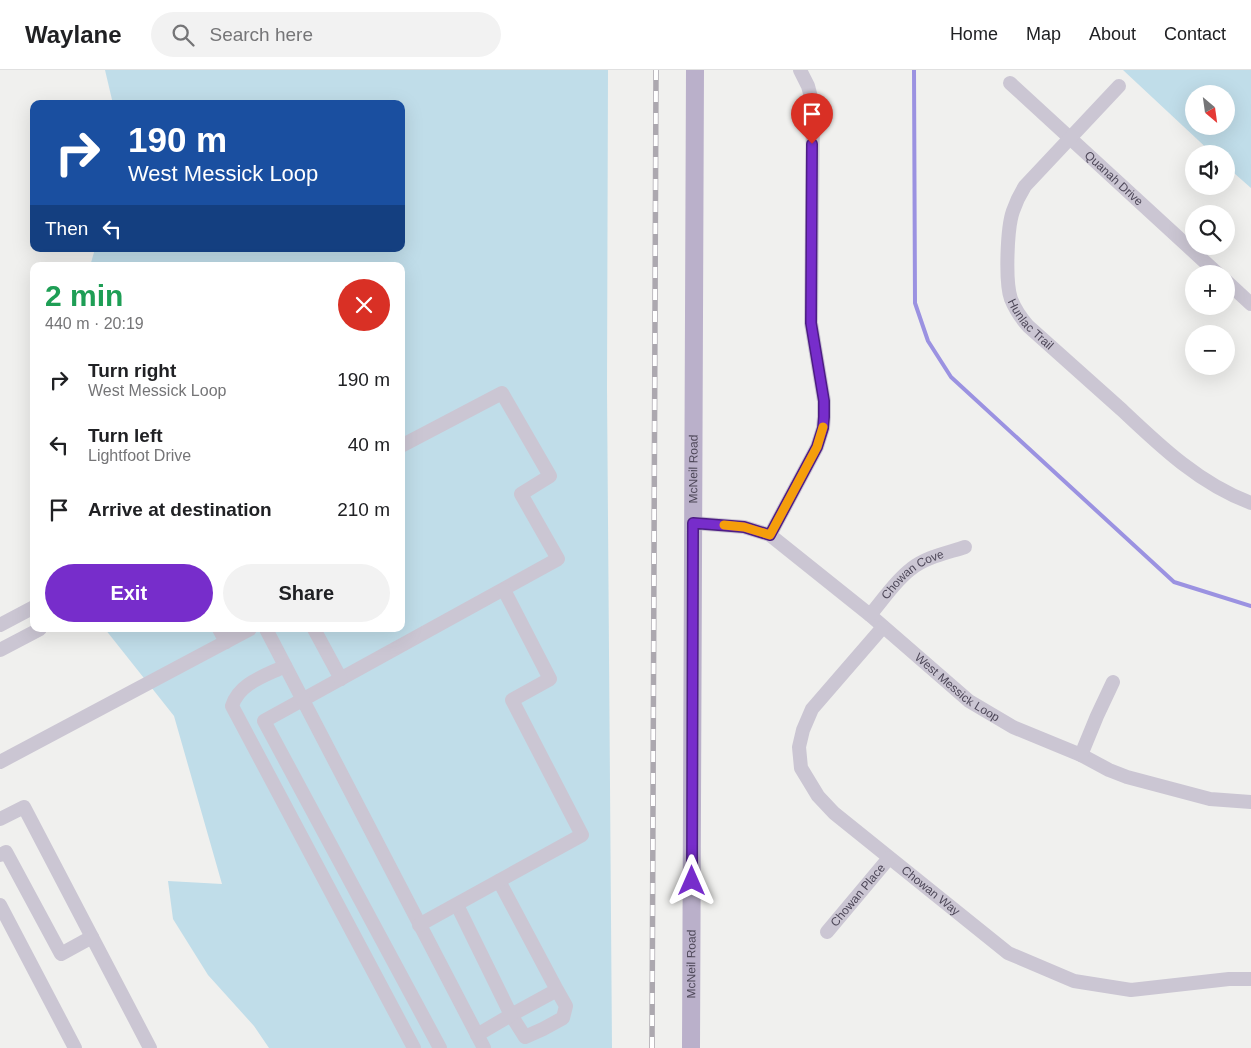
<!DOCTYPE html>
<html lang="en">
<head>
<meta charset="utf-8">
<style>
	body { margin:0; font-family:Helvetica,sans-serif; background:#f2f2f2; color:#202124; height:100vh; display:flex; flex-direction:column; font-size:19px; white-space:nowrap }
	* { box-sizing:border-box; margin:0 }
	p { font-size:16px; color:#757577 }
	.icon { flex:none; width:28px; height:28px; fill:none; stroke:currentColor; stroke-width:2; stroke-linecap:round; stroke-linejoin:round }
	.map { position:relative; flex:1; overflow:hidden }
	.drawer { position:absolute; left:30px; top:192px; width:375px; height:370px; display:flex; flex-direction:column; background:#fff; border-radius:10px; box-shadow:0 5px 20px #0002 }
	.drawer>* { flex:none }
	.top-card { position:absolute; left:30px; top:30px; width:375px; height:152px; border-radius:10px; box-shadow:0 5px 20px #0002; background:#1a4fa0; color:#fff; overflow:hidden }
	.needle { width:32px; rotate:151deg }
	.controls { position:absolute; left:1185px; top:15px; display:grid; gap:10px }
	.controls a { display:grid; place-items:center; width:50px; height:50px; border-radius:50%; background:#fff; box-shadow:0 5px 20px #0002; font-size:25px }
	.pin { position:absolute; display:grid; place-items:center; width:42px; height:42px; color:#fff; margin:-51px -21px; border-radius:50% 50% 50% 0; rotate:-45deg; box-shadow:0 0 5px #0007 }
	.pin .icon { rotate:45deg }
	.me { position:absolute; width:55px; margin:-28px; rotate:0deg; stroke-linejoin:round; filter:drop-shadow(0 0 4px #0008) }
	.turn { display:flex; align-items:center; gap:18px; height:105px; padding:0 15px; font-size:22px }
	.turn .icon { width:65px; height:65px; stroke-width:2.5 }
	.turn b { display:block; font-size:35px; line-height:42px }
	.then { display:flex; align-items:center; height:48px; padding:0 15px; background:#0003; gap:10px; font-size:19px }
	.round { display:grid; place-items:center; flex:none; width:52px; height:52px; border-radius:26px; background:#f2f2f2 }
	.summary { display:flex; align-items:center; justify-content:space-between; height:85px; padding:0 15px }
	h1 { font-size:30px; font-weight:800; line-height:38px; color:#1e9e55 }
	.action { display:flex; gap:10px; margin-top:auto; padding:10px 15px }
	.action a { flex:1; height:58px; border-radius:30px; background:#772dcb; color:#fff; font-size:20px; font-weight:800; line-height:58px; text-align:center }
	.action a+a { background:#f2f2f2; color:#202124 }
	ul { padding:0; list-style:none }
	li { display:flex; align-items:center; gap:15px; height:65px; padding:0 15px }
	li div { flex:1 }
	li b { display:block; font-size:19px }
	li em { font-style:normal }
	header { display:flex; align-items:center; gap:30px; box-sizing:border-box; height:70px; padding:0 25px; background:#fff; border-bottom:1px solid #e0e0e0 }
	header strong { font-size:24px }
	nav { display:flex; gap:28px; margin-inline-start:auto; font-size:18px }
	.search { width:350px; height:45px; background:#f2f2f2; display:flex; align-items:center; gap:12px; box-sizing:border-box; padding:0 18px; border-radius:28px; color:#757577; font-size:19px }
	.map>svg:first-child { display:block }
</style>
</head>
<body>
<header>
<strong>Waylane</strong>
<div class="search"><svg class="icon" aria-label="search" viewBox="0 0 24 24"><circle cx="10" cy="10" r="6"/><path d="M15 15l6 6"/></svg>Search here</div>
<nav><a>Home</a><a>Map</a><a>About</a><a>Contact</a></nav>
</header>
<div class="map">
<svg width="1251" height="978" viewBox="0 0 1251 978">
	<rect width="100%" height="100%" fill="#f0f0ee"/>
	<g fill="#c0dde9" fill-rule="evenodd">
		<path d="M105,0H608L607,319L612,978H269L254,956L208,905L173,849L168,811L222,814L174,646L105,559H401V196H90L95,179H401V34H113Z"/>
		<path d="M1123,0H1251V118L1226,96V84H1213ZM1194,24H1226V56H1194Z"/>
	</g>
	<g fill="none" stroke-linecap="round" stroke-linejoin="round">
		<path stroke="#9b92e1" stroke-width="4" d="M914,0L915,233L928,271L951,307L1174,512L1251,536"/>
		<g stroke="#cbc6d3" stroke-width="14">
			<path id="s1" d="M1010,13L1218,204"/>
			<path id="s2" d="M1119,16L1025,116C1020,124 1016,132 1013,141C1007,158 1005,212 1011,229C1015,239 1021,248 1028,256C1059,284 1091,312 1122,340C1161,377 1200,414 1251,433"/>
			<path d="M1226,211L1251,234"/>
			<path d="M401,376L502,323L550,406L521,424L558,489L264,651L440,978"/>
			<path id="s3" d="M693,453L744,457L770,465L870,545L969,631L1013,657L1081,685L1109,700L1127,707L1210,729L1251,732"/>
			<path d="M770,465L817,377L823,358L824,347V331L811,253L813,35L808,16L800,0"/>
			<path id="s4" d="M870,545C883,530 895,511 911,499C926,487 947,483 965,477"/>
			<path d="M0,555L34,537"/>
			<path id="s5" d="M883,557L812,639L803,660L799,677L801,698L818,726L834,743L1008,883L1074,911L1131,920L1229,909H1251"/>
			<path d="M219,559L226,572"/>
			<path d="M266,559L484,978"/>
			<path d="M314,559L341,609"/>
			<path d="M0,580L40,559"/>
			<path d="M285,596C265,606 239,613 232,636L414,978"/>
			<path d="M1081,685L1097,646L1113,612"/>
			<path d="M0,692L250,559"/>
			<path d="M0,749L24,737L150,978"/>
			<path d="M0,785L6,782L61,884L92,867"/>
			<path d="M499,811L557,920L511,945L525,967L543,959L563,948L566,936L557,920"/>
			<path d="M0,835L75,978"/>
			<path d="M457,835L511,945L477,965"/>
			<path d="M419,855L582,765L512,630L550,609L504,520"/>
			<path id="s6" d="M827,862L889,788"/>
		</g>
		<path stroke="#bab0ca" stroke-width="18" id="s7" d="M691,978L695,0"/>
		<defs>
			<path id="rail" d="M652,978L656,0"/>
		</defs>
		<use href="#rail" stroke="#aca8af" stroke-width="5.5"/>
		<use href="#rail" stroke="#fff" stroke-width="4" stroke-dasharray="11" stroke-linecap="butt"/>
	</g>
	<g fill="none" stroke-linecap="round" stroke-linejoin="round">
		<defs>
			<path id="route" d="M692,811L693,453L744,457L770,465L817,377L823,358L824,347V331L811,253L812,74"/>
		</defs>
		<use href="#route" stroke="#4d1d84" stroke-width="12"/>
		<use href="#route" stroke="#772dcb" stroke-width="9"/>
		<path stroke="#f59e0b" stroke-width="9" d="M724,455L744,457L770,465L817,377L823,357"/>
	</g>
	<g text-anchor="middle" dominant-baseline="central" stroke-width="4" stroke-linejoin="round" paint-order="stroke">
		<g font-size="12" fill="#4e4859" stroke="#fff">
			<text stroke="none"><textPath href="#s1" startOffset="141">Quanah Drive</textPath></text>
			<text stroke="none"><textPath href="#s2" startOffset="286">Hunlac Trail</textPath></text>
			<text stroke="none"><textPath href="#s7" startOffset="579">McNeil Road</textPath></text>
			<text stroke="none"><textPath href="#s4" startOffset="60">Chowan Cove</textPath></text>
			<text stroke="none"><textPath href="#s3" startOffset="320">West Messick Loop</textPath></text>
			<text stroke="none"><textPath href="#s5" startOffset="350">Chowan Way</textPath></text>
			<text stroke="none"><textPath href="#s6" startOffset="48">Chowan Place</textPath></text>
			<text stroke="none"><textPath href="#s7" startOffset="84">McNeil Road</textPath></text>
		</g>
	</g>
</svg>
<div class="controls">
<a><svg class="needle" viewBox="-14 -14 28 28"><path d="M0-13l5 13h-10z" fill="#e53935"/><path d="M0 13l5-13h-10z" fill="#757577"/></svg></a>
<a><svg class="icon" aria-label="sound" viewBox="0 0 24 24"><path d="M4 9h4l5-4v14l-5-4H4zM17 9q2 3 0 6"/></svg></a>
<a><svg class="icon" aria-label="search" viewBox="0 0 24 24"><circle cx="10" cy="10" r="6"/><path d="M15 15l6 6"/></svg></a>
<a>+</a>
<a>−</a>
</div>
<div class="pin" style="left:812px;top:74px;background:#d93025"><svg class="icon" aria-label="arrive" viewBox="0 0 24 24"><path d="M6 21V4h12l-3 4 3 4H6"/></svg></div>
<svg class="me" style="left:692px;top:811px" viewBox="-20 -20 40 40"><path d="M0-17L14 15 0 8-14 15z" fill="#772dcb" stroke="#fff" stroke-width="4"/></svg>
<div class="top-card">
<div class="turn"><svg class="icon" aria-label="right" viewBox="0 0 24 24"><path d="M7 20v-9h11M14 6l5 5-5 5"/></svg><div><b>190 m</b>West Messick Loop</div></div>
<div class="then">Then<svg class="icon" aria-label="left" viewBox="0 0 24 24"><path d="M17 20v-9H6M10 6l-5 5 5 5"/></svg></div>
</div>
<section class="drawer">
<div class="summary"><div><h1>2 min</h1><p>440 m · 20:19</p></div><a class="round" style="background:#d93025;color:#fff"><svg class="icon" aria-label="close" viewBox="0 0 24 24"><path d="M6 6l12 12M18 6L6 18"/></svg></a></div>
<ul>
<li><svg class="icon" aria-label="right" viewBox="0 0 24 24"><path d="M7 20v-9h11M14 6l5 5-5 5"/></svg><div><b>Turn right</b><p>West Messick Loop</p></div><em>190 m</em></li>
<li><svg class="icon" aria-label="left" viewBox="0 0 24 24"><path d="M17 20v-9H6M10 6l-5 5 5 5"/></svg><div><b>Turn left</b><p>Lightfoot Drive</p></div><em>40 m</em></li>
<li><svg class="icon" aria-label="arrive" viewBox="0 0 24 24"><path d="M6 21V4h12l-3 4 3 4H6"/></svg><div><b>Arrive at destination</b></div><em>210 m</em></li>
</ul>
<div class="action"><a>Exit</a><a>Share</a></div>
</section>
</div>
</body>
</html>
